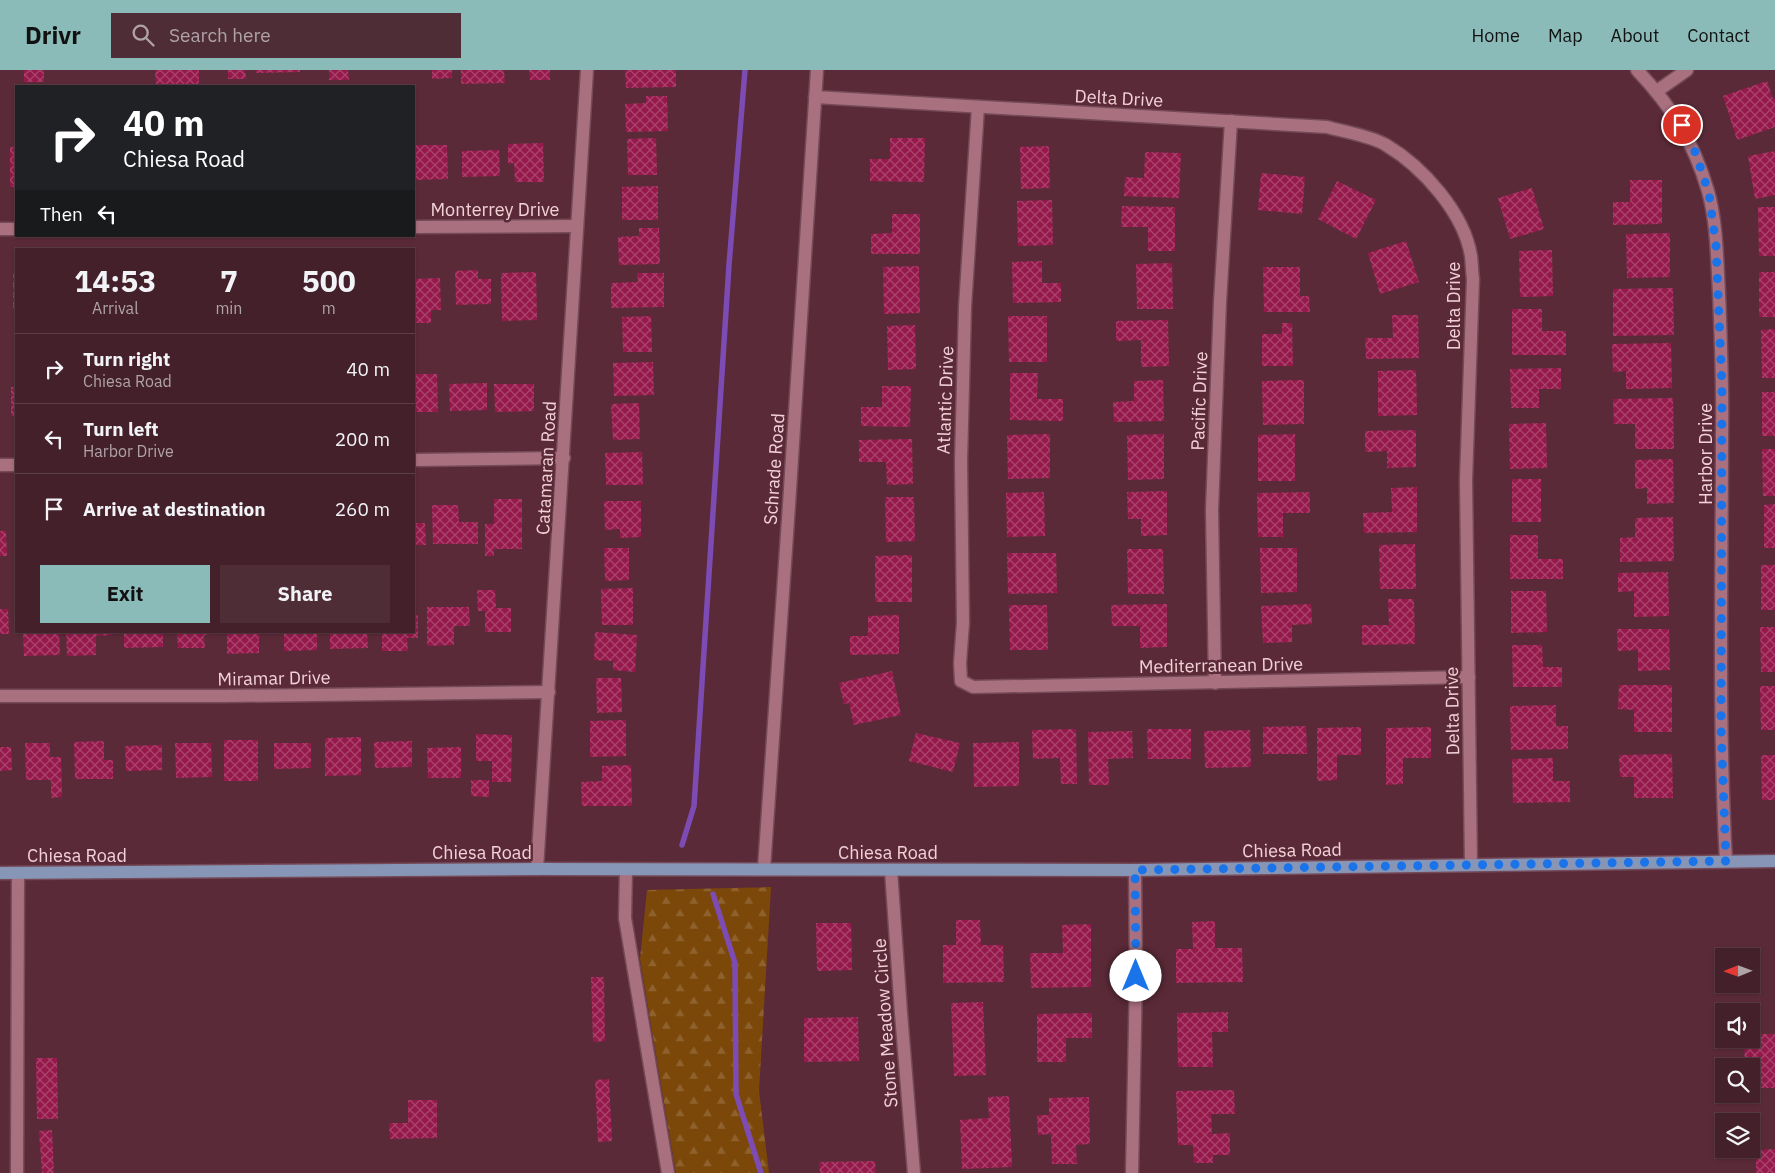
<!DOCTYPE html>
<html lang="en">
<head>
<meta charset="utf-8">
<style>
	body { margin:0; font-family:"IBM Plex Sans",sans-serif; background:#4e2d36; color:#f1f3f6; height:100vh; display:flex; flex-direction:column; font-size:19px; white-space:nowrap }
	* { box-sizing:border-box; margin:0 }
	p { font-size:16px; color:#afa3a8 }
	.icon { flex:none; width:28px; height:28px; fill:none; stroke:currentColor; stroke-width:2; stroke-linecap:round; stroke-linejoin:round }
	.map { position:relative; flex:1; overflow:hidden }
	.sheet { position:absolute; left:15px; top:178px; width:400px; height:385px; display:flex; flex-direction:column; background:#44202a; border-radius:0px; box-shadow:0 1px 4px #0004,0 0 0 1px #5c3e47 }
	.sheet>* { flex:none }
	.guide { position:absolute; left:15px; top:15px; width:400px; height:152px; border-radius:0px; box-shadow:0 1px 4px #0004,0 0 0 1px #5c3e47; background:#202124; color:#fff; overflow:hidden }
	.needle { width:32px; rotate:269deg }
	.buttons { position:absolute; left:1715px; top:878px; display:grid; gap:10px }
	.buttons a { display:grid; place-items:center; width:45px; height:45px; border-radius:0px; background:#44202a; box-shadow:0 1px 4px #0004,0 0 0 1px #5c3e47; font-size:25px }
	.pin { position:absolute; display:grid; place-items:center; width:42px; height:42px; color:#fff; margin:-21px; border:2px solid #fff; border-radius:50%; box-shadow:0 1px 5px #0007 }
	.me { position:absolute; width:55px; margin:-28px; rotate:0deg; stroke-linejoin:round; filter:drop-shadow(0 0 4px #0008) }
	.turn { display:flex; align-items:center; gap:18px; height:105px; padding:0 25px; font-size:22px }
	.turn .icon { width:65px; height:65px; stroke-width:2.5 }
	.turn b { display:block; font-size:35px; line-height:42px }
	.then { display:flex; align-items:center; height:48px; padding:0 25px; background:#0003; gap:10px; font-size:19px }
	.eta { display:flex; justify-content:space-evenly; align-items:center; height:85px; text-align:center }
	.eta b { font-size:30px; font-weight:800; line-height:35px }
	.button { display:flex; gap:10px; margin-top:auto; padding:10px 25px }
	.button a { flex:1; height:58px; border-radius:0px; background:#8bbbb9; color:#111; font-size:20px; font-weight:800; line-height:58px; text-align:center }
	.button a+a { background:#4e2d36; color:#f1f3f6 }
	ul { padding:0; list-style:none }
	li { display:flex; align-items:center; gap:15px; height:70px; padding:0 25px; border-top:1px solid #5c3e47 }
	li div { flex:1 }
	li b { display:block; font-size:19px }
	li em { font-style:normal }
	header { display:flex; align-items:center; gap:30px; box-sizing:border-box; height:70px; padding:0 25px; background:#8bbbb9; color:#111 }
	header strong { font-size:24px }
	nav { display:flex; gap:28px; margin-inline-start:auto; font-size:18px }
	.search { width:350px; height:45px; background:#4e2d36; display:flex; align-items:center; gap:12px; box-sizing:border-box; padding:0 18px; border-radius:0px; color:#afa3a8; font-size:19px }
	.map>svg:first-child { display:block }
</style>
</head>
<body>
<header>
<strong>Drivr</strong>
<div class="search"><svg class="icon" aria-label="search" viewBox="0 0 24 24"><circle cx="10" cy="10" r="6"/><path d="M15 15l6 6"/></svg>Search here</div>
<nav><a>Home</a><a>Map</a><a>About</a><a>Contact</a></nav>
</header>
<div class="map">
<svg width="1775" height="1103" viewBox="0 0 1775 1103">
	<defs>
		<pattern id="forest-firs" width="22" height="20" patternUnits="userSpaceOnUse" patternTransform="scale(1.25)"><rect width="22" height="20" fill="#7b480a"/><path d="M5 1l3.5 6h-7zM16 11l3.5 6h-7z" fill="#8e612d"/></pattern>
		<pattern id="building-cross-hatch" width="8" height="8" patternUnits="userSpaceOnUse" patternTransform="scale(1.25)"><rect width="8" height="8" fill="#95194b"/><path d="M0 0l8 8M0 8l8-8" fill="none" stroke="#a9446d"/></pattern>
	</defs>
	<rect width="100%" height="100%" fill="#5b2a38"/>
	<path fill="url(#forest-firs)" d="M771,817L759,1021L769,1103H676L640,889L647,820Z"/>
	<g fill="none" stroke-linecap="round" stroke-linejoin="round">
		<g stroke="#7d4bb4" stroke-width="5.5">
			<path d="M682,775L694,736L729,195L745,0"/>
			<path d="M713,824L735,893L736,1024L761,1103"/>
		</g>
	</g>
	<g fill="url(#building-cross-hatch)">
		<rect x="24" y="0" width="20" height="12"/>
		<path d="M155,0H199V16H156Z"/>
		<path d="M228,0H245L246,9H228Z"/>
		<path d="M256,0H300V2L256,3Z"/>
		<path d="M329,0H348L349,10H329Z"/>
		<path d="M432,0H452V8L432,9Z"/>
		<path d="M461,0H504L505,13L461,14Z"/>
		<path d="M529,0H550V10H530Z"/>
		<path d="M625,0H676V17L626,18Z"/>
		<path d="M1767,11L1773,29L1775,28V57L1737,70L1723,26Z"/>
		<path d="M646,26H667L668,61L626,62L625,34L646,33Z"/>
		<path d="M656,68L657,105H628L627,69Z"/>
		<path d="M890,68H925L924,112L870,111V89H890Z"/>
		<path d="M543,73L544,112H515L514,93L508,94V74Z"/>
		<path d="M414,75H447L448,109L414,110Z"/>
		<path d="M1049,76L1050,118L1021,119L1020,77Z"/>
		<rect x="10" y="77" width="6" height="40"/>
		<path d="M499,80L500,106L462,107V81Z"/>
		<path d="M1775,81V125L1755,129L1748,86Z"/>
		<path d="M1145,82L1181,83L1179,128L1124,126L1125,107L1144,108Z"/>
		<path d="M1261,103L1305,107L1302,144L1258,140Z"/>
		<path d="M1630,110H1662V154L1613,155V132H1630Z"/>
		<path d="M1337,111L1376,130L1356,169L1318,149Z"/>
		<path d="M658,116V150H622V117Z"/>
		<path d="M1532,118L1544,159L1510,169L1498,128Z"/>
		<path d="M1052,130L1053,175L1018,176L1017,131Z"/>
		<path d="M1122,136L1175,137V181H1148V157H1121Z"/>
		<path d="M1758,137H1775V186H1759Z"/>
		<path d="M892,144H920V184H871V164L892,163Z"/>
		<path d="M639,158H659L660,194L619,195L618,167L639,166Z"/>
		<path d="M1670,163V207L1627,208L1626,164Z"/>
		<path d="M1406,171L1419,212L1380,224L1368,183Z"/>
		<path d="M1552,180L1553,226L1520,227L1519,181Z"/>
		<path d="M1042,191V213H1061V232L1013,233L1012,192Z"/>
		<path d="M1172,193L1173,239H1137L1136,194Z"/>
		<path d="M919,196L920,243L884,244L883,197Z"/>
		<path d="M1263,197H1300V226H1309L1310,242H1264Z"/>
		<path d="M478,200V209H491V234L456,235L455,201Z"/>
		<path d="M536,202L537,250L502,251L501,203Z"/>
		<rect x="1759" y="202" width="16" height="45"/>
		<path d="M16,203V240H13V204Z"/>
		<path d="M637,203H664V237L611,238V213L638,212Z"/>
		<path d="M440,208L441,240H431V253H414V209Z"/>
		<path d="M1673,218L1674,265L1613,266V219Z"/>
		<path d="M1512,239H1542V261H1566V285H1512Z"/>
		<path d="M1392,245H1418L1419,288L1366,289L1365,268H1393Z"/>
		<path d="M651,246L652,282H623L622,247Z"/>
		<path d="M1008,246H1047V292H1009Z"/>
		<path d="M1168,250L1169,296L1141,297V270L1116,271V251Z"/>
		<path d="M1282,253H1292L1293,296H1262V264H1282Z"/>
		<path d="M915,255L916,299L888,300L887,256Z"/>
		<path d="M1775,259V308H1762L1761,260Z"/>
		<path d="M1671,273L1672,318L1626,319V301L1613,302L1612,274Z"/>
		<path d="M653,292L654,325L614,326L613,293Z"/>
		<path d="M1561,298V319H1539V338H1511L1510,299Z"/>
		<path d="M1416,300L1417,345L1378,346V301Z"/>
		<path d="M1010,303H1038L1037,329H1063V351L1010,350Z"/>
		<path d="M414,304H437L438,342H414Z"/>
		<path d="M1163,310L1164,351L1114,352L1113,332L1134,331V311Z"/>
		<path d="M1304,310V354L1263,355L1262,311Z"/>
		<path d="M487,313V340L450,341L449,314Z"/>
		<path d="M494,314H534V341L495,342Z"/>
		<path d="M882,316H911L910,357L861,356V337H882Z"/>
		<rect x="11" y="317" width="5" height="29"/>
		<rect x="1762" y="322" width="13" height="44"/>
		<path d="M1673,328L1674,379H1635V354H1614L1613,329Z"/>
		<path d="M639,333L640,369L613,370L611,334Z"/>
		<path d="M1546,353L1547,398L1510,399L1509,354Z"/>
		<path d="M1416,360V397L1387,398V381L1365,382V361Z"/>
		<path d="M1050,364V408L1008,409L1007,365Z"/>
		<path d="M1164,364V409L1128,410L1127,365Z"/>
		<path d="M1295,364V411H1258V365Z"/>
		<path d="M912,369L913,414L887,415L886,392H859V370Z"/>
		<path d="M1762,379H1775V426H1763Z"/>
		<path d="M642,382L643,415H606L605,383Z"/>
		<path d="M1673,389L1674,433L1647,434V418L1635,419V390Z"/>
		<rect x="1512" y="409" width="29" height="43"/>
		<path d="M1417,417V462L1364,463L1363,443L1392,442L1391,418Z"/>
		<path d="M1167,421V465L1141,466V449H1128L1127,422Z"/>
		<path d="M1044,422L1045,466L1007,467L1006,423Z"/>
		<path d="M1310,422V443H1283V467H1258L1257,423Z"/>
		<path d="M885,427H914L915,471L886,472Z"/>
		<path d="M494,429H522V479H494V486H485V454H494Z"/>
		<path d="M604,431H641V467L620,468V459L605,460Z"/>
		<path d="M1775,434V478H1764V435Z"/>
		<path d="M432,435H458L459,452H478V474H433Z"/>
		<path d="M14,439H16V467H15Z"/>
		<path d="M1673,447L1674,491L1620,492V468L1635,467V448Z"/>
		<path d="M414,453H425L426,475H414Z"/>
		<path d="M0,461H6L7,486H0Z"/>
		<path d="M1510,465H1538V489H1563V509H1510Z"/>
		<path d="M1415,474L1416,519H1380L1379,475Z"/>
		<path d="M604,478H629V510L605,511Z"/>
		<path d="M1260,478H1297V522L1261,523Z"/>
		<path d="M1127,479H1163L1164,524H1128Z"/>
		<path d="M1007,483H1056L1057,523L1008,524Z"/>
		<path d="M912,485V532H875V486Z"/>
		<rect x="1761" y="495" width="14" height="45"/>
		<path d="M1668,502L1669,546L1634,547V521L1618,522V503Z"/>
		<path d="M633,518V555H602L601,519Z"/>
		<path d="M477,520H495L496,538H511V562H485V541H478Z"/>
		<path d="M1511,521H1546L1547,562L1511,563Z"/>
		<path d="M1388,529H1414L1415,574L1362,575V555H1389Z"/>
		<path d="M1167,534V577L1140,578V556H1112L1111,535Z"/>
		<path d="M1311,534L1312,554L1292,555V572L1263,573L1261,536Z"/>
		<path d="M1009,535H1047L1048,580H1010Z"/>
		<path d="M427,537H469L470,556H454V575L427,576Z"/>
		<path d="M0,539H8L9,564H0Z"/>
		<path d="M414,545H418V568H407L408,581H382V561H414Z"/>
		<path d="M899,545V584L850,585V566H868V546Z"/>
		<path d="M1760,557H1775V602H1761Z"/>
		<path d="M1617,559H1669L1670,600L1638,601V580L1618,581Z"/>
		<path d="M23,561H59L60,585L24,586Z"/>
		<path d="M66,561H112V565L96,566V585L67,586Z"/>
		<path d="M124,561H163V577L124,578Z"/>
		<path d="M177,561H213V564L204,565L205,578H178Z"/>
		<path d="M227,561H259V583L227,584Z"/>
		<path d="M284,561H317V580L284,581Z"/>
		<path d="M330,561H367L368,578L330,579Z"/>
		<path d="M595,562L637,565L635,602L613,600V591L594,590Z"/>
		<path d="M1512,575H1542L1543,597H1562V617H1513Z"/>
		<path d="M892,601L901,645L854,655L849,633L844,634L839,613Z"/>
		<path d="M596,608H621L622,642L597,643Z"/>
		<path d="M1619,615H1672V662H1634V640L1618,639Z"/>
		<path d="M1760,616H1775V660H1761Z"/>
		<path d="M1556,635V656H1568V679L1511,680L1510,636Z"/>
		<path d="M626,650V686L590,687V651Z"/>
		<path d="M1306,656L1307,684H1263V657Z"/>
		<path d="M1361,657V685H1337V710L1317,711V658Z"/>
		<path d="M1431,657V688H1403V714L1386,715V658Z"/>
		<path d="M1076,659L1077,714H1061L1060,688L1033,689L1032,660Z"/>
		<path d="M1147,659H1191V689H1148Z"/>
		<path d="M1250,660L1251,697L1205,698L1204,661Z"/>
		<path d="M1132,661L1133,688L1108,689L1109,715H1089L1088,662Z"/>
		<path d="M916,663L960,673L953,702L909,691Z"/>
		<path d="M476,664L512,665L511,712H492V691H476Z"/>
		<path d="M361,667V705L325,706V668Z"/>
		<rect x="224" y="670" width="34" height="41"/>
		<path d="M104,671V690H113V709H75L74,672Z"/>
		<path d="M412,671V697L375,698L374,672Z"/>
		<path d="M1019,672V716L974,717L973,673Z"/>
		<path d="M25,673H50V687H61L62,727L51,728V710H26Z"/>
		<path d="M175,673H211L212,707L176,708Z"/>
		<path d="M274,673H311V698L274,699Z"/>
		<path d="M162,675V700L126,701L125,676Z"/>
		<path d="M0,677H11L12,700L0,701Z"/>
		<path d="M461,677V708H428L427,678Z"/>
		<path d="M1672,684L1673,728H1634V707H1620L1619,685Z"/>
		<path d="M1761,685H1775V730H1762Z"/>
		<path d="M1553,688V711H1570V732L1513,733L1512,689Z"/>
		<path d="M631,695L632,736H582L581,712L602,711V696Z"/>
		<path d="M471,710H489V727L471,726Z"/>
		<path d="M956,850H980L981,875H1003L1004,912L943,913V875H956Z"/>
		<path d="M1215,851V878H1242L1243,912L1176,913V879H1193L1192,852Z"/>
		<path d="M816,853H851L852,900L817,901Z"/>
		<path d="M1091,854V917L1031,918L1030,883H1063L1062,855Z"/>
		<path d="M591,907H604L605,971L593,972Z"/>
		<path d="M983,932L986,1005L954,1006L951,933Z"/>
		<path d="M1228,942V962H1212L1213,997H1178L1177,943Z"/>
		<path d="M1092,943V968H1066V992H1037V944Z"/>
		<path d="M858,947L859,991L804,992V948Z"/>
		<path d="M1751,964H1775V1018H1751V996H1745L1744,969H1751Z"/>
		<path d="M36,988H57L58,1049H37Z"/>
		<path d="M609,1009L612,1071L598,1072L595,1010Z"/>
		<path d="M1234,1020L1235,1044H1211L1212,1064L1230,1063V1085H1213V1093H1194L1193,1075H1178L1176,1021Z"/>
		<path d="M1009,1026L1012,1097L962,1099L960,1050L989,1048L988,1027Z"/>
		<path d="M1089,1027L1090,1074L1076,1075L1077,1094H1052L1051,1064L1038,1065L1037,1045H1049V1028Z"/>
		<path d="M408,1030H437V1068L390,1069L389,1053H408Z"/>
		<path d="M52,1060L54,1103H42L39,1061Z"/>
		<path d="M1775,1079V1103H1756V1080Z"/>
		<path d="M875,1091L876,1103H820L819,1092Z"/>
	</g>
	<g fill="none" stroke-linecap="round" stroke-linejoin="round">
		<defs>
			<g id="minor">
				<path d="M1637,0C1673,38 1693,71 1708,121C1717,153 1717,190 1719,223C1721,271 1723,318 1722,366C1722,507 1718,649 1726,791"/>
				<path d="M1657,21L1687,0"/>
				<path d="M815,27L1327,57C1345,62 1371,66 1386,75C1423,97 1464,143 1471,186C1472,194 1472,202 1473,209L1466,410L1471,795"/>
				<path d="M978,37L965,237L961,391L963,553L960,593L961,611L973,617L1469,607"/>
				<path d="M414,157L577,156"/>
				<path d="M0,159H16"/>
				<path d="M414,390L564,388"/>
				<path d="M0,395H16"/>
				<path d="M1215,613L1212,440L1220,232L1231,51"/>
				<path d="M0,626H225L549,622"/>
				<path d="M537,799L587,0"/>
				<path d="M764,799L789,435L817,0"/>
				<path d="M626,800L625,848L668,1103"/>
				<path d="M891,800L901,943L914,1103"/>
				<path d="M17,1103L18,803"/>
				<path d="M1132,1103L1136,906L1135,800"/>
			</g>
			<path id="major" d="M0,803L537,799L1135,800L1775,791"/>
		</defs>
		<use href="#minor" stroke="#744a58" stroke-width="15"/>
		<use href="#major" stroke="#744a58" stroke-width="15"/>
		<use href="#minor" stroke="#a9707f" stroke-width="12"/>
		<use href="#major" stroke="#8795b6" stroke-width="12"/>
	</g>
	<g fill="none" stroke-linecap="round" stroke-linejoin="round">
		<path stroke="#1a73e8" stroke-width="9" stroke-dasharray="0 16.2" d="M1136,906L1135,800L1726,791L1721,657L1722,316L1716,176L1709,124L1696,84L1682,55"/>
	</g>
	<g text-anchor="middle" dominant-baseline="central" stroke-width="5" stroke-linejoin="round" paint-order="stroke">
		<g font-size="18" fill="#f2d1d9" stroke="#5b2a38">
			<text transform="translate(1119 28) rotate(3)">Delta Drive</text>
			<text x="495" y="139">Monterrey Drive</text>
			<text transform="translate(1453 236) rotate(-90)">Delta Drive</text>
			<text transform="translate(945 330) rotate(-88)">Atlantic Drive</text>
			<text transform="translate(1199 331) rotate(-88)">Pacific Drive</text>
			<text transform="translate(1705 384) rotate(-90)">Harbor Drive</text>
			<text transform="translate(546 398) rotate(-87)">Catamaran Road</text>
			<text transform="translate(774 399) rotate(-86)">Schrade Road</text>
			<text transform="translate(1221 595) rotate(-1)">Mediterranean Drive</text>
			<text transform="translate(274 608) rotate(-1)">Miramar Drive</text>
			<text transform="translate(1452 641) rotate(-91)">Delta Drive</text>
			<text transform="translate(1292 780) rotate(-1)">Chiesa Road</text>
			<text x="482" y="782">Chiesa Road</text>
			<text x="888" y="782">Chiesa Road</text>
			<text x="77" y="785">Chiesa Road</text>
			<text transform="translate(885 953) rotate(-94)">Stone Meadow Circle</text>
		</g>
	</g>
</svg>
<div class="buttons">
<a><svg class="needle" viewBox="-14 -14 28 28"><path d="M0-13l5 13h-10z" fill="#e53935"/><path d="M0 13l5-13h-10z" fill="#afa3a8"/></svg></a>
<a><svg class="icon" aria-label="sound" viewBox="0 0 24 24"><path d="M4 9h4l5-4v14l-5-4H4zM17 9q2 3 0 6"/></svg></a>
<a><svg class="icon" aria-label="search" viewBox="0 0 24 24"><circle cx="10" cy="10" r="6"/><path d="M15 15l6 6"/></svg></a>
<a><svg class="icon" aria-label="layers" viewBox="0 0 24 24"><path d="M12 4l9 5-9 5-9-5zM3 14l9 5 9-5"/></svg></a>
</div>
<div class="pin" style="left:1682px;top:55px;background:#d93025"><svg class="icon" aria-label="arrive" viewBox="0 0 24 24"><path d="M6 21V4h12l-3 4 3 4H6"/></svg></div>
<svg class="me" style="left:1136px;top:906px" viewBox="-20 -20 40 40"><circle r="19" fill="#fff"/><path d="M0-13L10 11 0 6-10 11z" fill="#1a73e8"/></svg>
<div class="guide">
<div class="turn"><svg class="icon" aria-label="right" viewBox="0 0 24 24"><path d="M7 20v-9h11M14 6l5 5-5 5"/></svg><div><b>40 m</b>Chiesa Road</div></div>
<div class="then">Then<svg class="icon" aria-label="left" viewBox="0 0 24 24"><path d="M17 20v-9H6M10 6l-5 5 5 5"/></svg></div>
</div>
<section class="sheet">
<div class="eta">
<div><b>14:53</b><p>Arrival</p></div>
<div><b>7</b><p>min</p></div>
<div><b>500</b><p>m</p></div>
</div>
<ul>
<li><svg class="icon" aria-label="right" viewBox="0 0 24 24"><path d="M7 20v-9h11M14 6l5 5-5 5"/></svg><div><b>Turn right</b><p>Chiesa Road</p></div><em>40 m</em></li>
<li><svg class="icon" aria-label="left" viewBox="0 0 24 24"><path d="M17 20v-9H6M10 6l-5 5 5 5"/></svg><div><b>Turn left</b><p>Harbor Drive</p></div><em>200 m</em></li>
<li><svg class="icon" aria-label="arrive" viewBox="0 0 24 24"><path d="M6 21V4h12l-3 4 3 4H6"/></svg><div><b>Arrive at destination</b></div><em>260 m</em></li>
</ul>
<div class="button"><a>Exit</a><a>Share</a></div>
</section>
</div>
</body>
</html>
